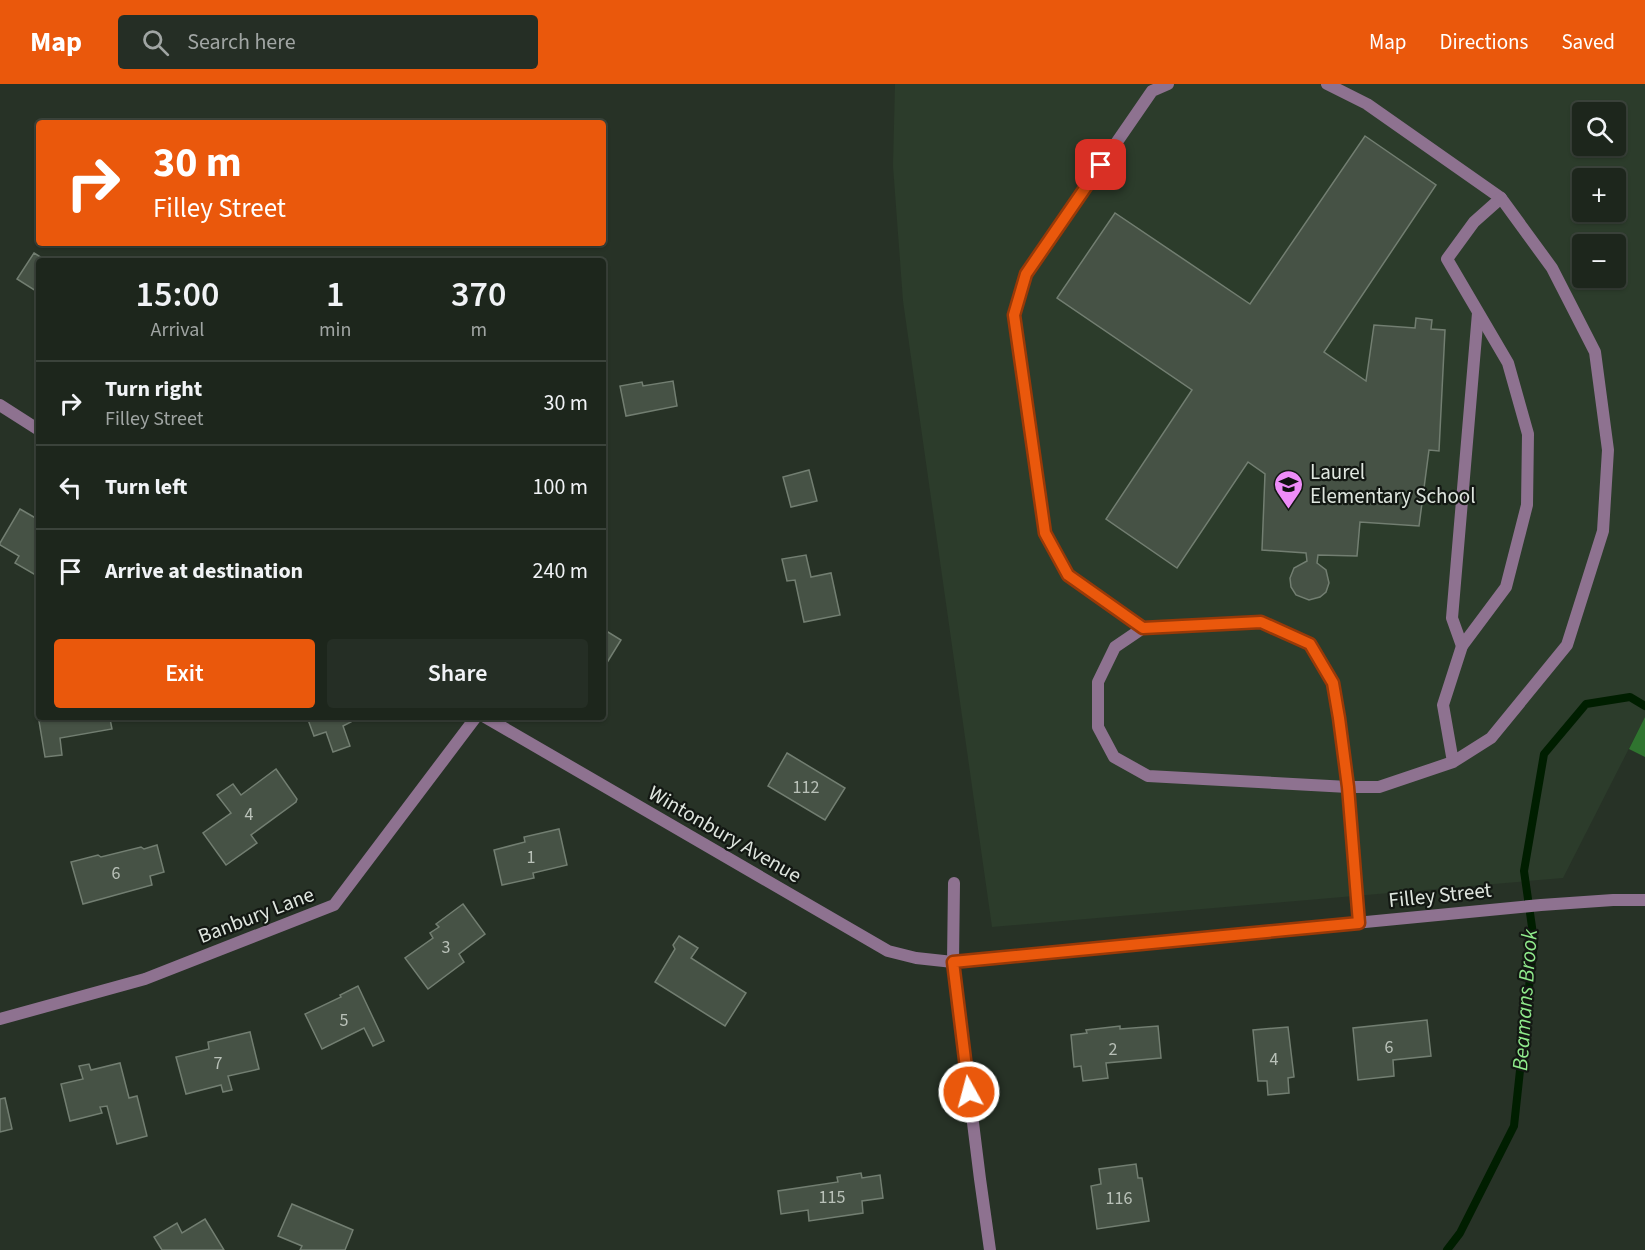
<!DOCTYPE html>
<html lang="en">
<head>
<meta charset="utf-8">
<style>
	body { margin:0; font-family:"Source Sans 3",sans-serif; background:#252e25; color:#f1f3f6; height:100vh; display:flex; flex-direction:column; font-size:22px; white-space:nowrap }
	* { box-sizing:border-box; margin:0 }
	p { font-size:20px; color:#a0a5a3 }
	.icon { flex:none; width:33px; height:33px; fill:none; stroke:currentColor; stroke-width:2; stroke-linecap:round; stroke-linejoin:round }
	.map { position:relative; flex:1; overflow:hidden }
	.drawer { position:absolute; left:36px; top:174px; width:570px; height:462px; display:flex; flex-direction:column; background:#1d261c; border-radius:6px; box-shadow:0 2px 4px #0004,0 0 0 2px #3b433b }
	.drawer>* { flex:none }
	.hud { position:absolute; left:36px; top:36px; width:570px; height:126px; border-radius:6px; box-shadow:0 2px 4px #0004,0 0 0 2px #3b433b; background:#ea580c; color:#fff; overflow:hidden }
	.tools { position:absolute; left:1572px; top:18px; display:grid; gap:12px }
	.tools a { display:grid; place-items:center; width:54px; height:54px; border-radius:6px; background:#1d261c; box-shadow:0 2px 4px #0004,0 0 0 2px #3b433b; font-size:30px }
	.pin { position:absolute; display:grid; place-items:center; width:51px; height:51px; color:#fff; margin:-26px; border-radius:12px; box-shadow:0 3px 9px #0006 }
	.me { position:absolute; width:66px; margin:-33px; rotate:353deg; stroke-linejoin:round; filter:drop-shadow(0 0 4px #0008) }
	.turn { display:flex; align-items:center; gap:21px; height:126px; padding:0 18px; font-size:27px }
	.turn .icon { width:78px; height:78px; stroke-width:2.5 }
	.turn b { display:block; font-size:42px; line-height:51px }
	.eta { display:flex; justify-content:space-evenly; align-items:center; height:102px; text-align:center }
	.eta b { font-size:36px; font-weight:600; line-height:42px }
	.button { display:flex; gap:12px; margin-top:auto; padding:12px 18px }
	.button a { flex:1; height:69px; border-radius:6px; background:#ea580c; color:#fff; font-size:24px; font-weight:600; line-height:69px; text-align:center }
	.button a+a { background:#252e25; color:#f1f3f6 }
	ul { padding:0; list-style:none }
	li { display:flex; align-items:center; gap:18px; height:84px; padding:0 18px; border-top:2px solid #3b433b }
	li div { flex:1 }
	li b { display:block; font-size:22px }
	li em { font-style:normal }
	header { display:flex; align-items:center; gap:36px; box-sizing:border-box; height:84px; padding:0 30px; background:#ea580c; color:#fff }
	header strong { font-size:28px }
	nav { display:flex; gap:33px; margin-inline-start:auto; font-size:21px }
	.search { width:420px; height:54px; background:#252e25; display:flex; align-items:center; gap:15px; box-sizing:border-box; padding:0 21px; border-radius:6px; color:#a0a5a3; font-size:22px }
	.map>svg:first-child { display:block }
</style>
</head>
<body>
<header>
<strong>Map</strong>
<div class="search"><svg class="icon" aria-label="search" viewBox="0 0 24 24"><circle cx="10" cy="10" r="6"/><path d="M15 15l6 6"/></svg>Search here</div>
<nav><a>Map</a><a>Directions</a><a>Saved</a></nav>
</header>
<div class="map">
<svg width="1645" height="1166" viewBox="0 0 1645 1166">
	<rect width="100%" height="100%" fill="#273226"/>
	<path fill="#2c3c2b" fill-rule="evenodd" d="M895,0H1645V633L1563,794L992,843L903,217L893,82ZM1582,28H1616V62H1582ZM1582,94H1616V128H1582ZM1582,160H1616V194H1582Z"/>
	<path fill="#2f742f" d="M1645,633V673L1629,665Z"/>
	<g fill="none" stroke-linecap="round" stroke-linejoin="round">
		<path stroke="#001e00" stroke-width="8" d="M1447,1166L1460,1149L1514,1042L1534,857L1524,787L1544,670L1586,620L1630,613L1645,622"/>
	</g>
	<g fill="#465245" stroke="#727e71" stroke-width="1.5">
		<path d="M1365,52L1436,101L1324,268L1366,297L1374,241L1415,244L1416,234L1432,236L1431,245L1445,246L1439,367L1429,366L1419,442L1360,438L1357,472L1318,471L1317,479L1326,486L1329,499L1326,508L1320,513L1309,516L1296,511L1291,503L1290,494L1294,484L1307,477L1306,469L1262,466L1265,390L1248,378L1177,484L1106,435L1192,306L1057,214L1115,129L1250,220Z"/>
		<path d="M34,169L47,177H39V209L17,195Z"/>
		<path d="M673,297L677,322L626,332L620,302L642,298L643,302Z"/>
		<path d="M809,386L817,417L791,423L783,393Z"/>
		<path d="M20,425L39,436V493L15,479L19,472L0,461V459Z"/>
		<path d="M806,471L811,493L831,489L840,531L804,538L795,496L787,497L782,475Z"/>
		<path d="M603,545L621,556L603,585Z"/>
		<path d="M61,633H114V634L110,635L112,645L60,654L62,671L45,673L39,637Z"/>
		<path d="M307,633H349L351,638L343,642L350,662L333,668L326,648L314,652Z"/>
		<path d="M787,669L845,704L825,736L768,702Z"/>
		<path d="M276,685L297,715L296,718L251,751L257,759L226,781L203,749L231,729L217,711L233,700L241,711Z"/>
		<path d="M559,745L567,781L533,789L534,794L502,801L494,766L525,758L524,753Z"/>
		<path d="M157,761L164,788L150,792L152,801L83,820L71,778L98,771L101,773L141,763L144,765Z"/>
		<path d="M463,820L485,850L459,870L464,878L428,905L405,874L433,854L430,849L439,843L436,840Z"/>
		<path d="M679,852L698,864L691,874L746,909L725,942L655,898L675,865L673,861Z"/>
		<path d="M358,902L384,957L373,962L364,944L322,965L305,930L341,913L340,911Z"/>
		<path d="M1427,936L1431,972L1393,976L1394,992L1358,996L1353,944Z"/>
		<path d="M1120,942V945L1158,942L1161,974L1106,979L1108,994L1083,997L1081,982L1074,983L1071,951L1087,949L1086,946Z"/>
		<path d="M1288,943L1294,993L1288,994L1289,1009L1268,1011L1267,997H1258L1253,946Z"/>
		<path d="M250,948L259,985L228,992L232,1006L223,1008L221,1001L186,1010L176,973L209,965L208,958Z"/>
		<path d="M120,979L129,1014L137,1012L147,1052L117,1060L107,1022L100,1023L102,1029L70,1037L61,1000L83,995L79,982L89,980L91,986Z"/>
		<path d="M5,1014L12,1045L0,1048V1015Z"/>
		<path d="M1136,1080L1138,1094H1142L1149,1137L1097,1145L1091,1102L1101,1100L1099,1085Z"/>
		<path d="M861,1089L862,1094L880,1091L883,1114L862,1117L863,1129L809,1137L808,1126L781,1130L778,1107L838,1098L837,1093Z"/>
		<path d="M292,1120L353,1146L345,1166H300L302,1162L278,1152Z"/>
		<path d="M205,1135L224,1166H162L154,1153L177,1139L182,1149Z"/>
	</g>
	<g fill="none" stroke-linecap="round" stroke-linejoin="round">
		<g stroke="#8e7290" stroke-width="12">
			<path d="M1327,0L1367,20L1501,114"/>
			<path d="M1261,538L1310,560L1333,599L1342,651L1348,703L1148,692L1114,673L1098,643V598L1115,563L1143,544Z"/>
			<path d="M1143,544L1068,491L1045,449L1014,231L1026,190L1152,7L1168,0"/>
			<path d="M1462,562L1452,534L1478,229"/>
			<path d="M1359,839L1348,703H1379L1453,678L1491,654L1567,561L1603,447L1608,366L1595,268L1552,184L1501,114L1474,138L1447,175L1508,279L1528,350L1527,421L1506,503L1462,562L1443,621L1453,678"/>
		</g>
		<g stroke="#8e7290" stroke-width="12">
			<path d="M953,878L954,799"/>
			<path d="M0,935L145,895L334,821L476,633"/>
		</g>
		<g stroke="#8e7290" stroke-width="12">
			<path d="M0,321L39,346"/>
			<path d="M485,633L888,867L916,874L953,878L1541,821L1613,816H1645"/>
			<path d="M953,878L980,1095L990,1166"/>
		</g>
	</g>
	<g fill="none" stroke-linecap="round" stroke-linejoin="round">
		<defs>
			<path id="route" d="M969,1008L953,878L1359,839L1348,703L1339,634L1333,599L1310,560L1261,538L1143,544L1068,491L1045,449L1014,231L1026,190L1101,81"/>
		</defs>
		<use href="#route" stroke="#983908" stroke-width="15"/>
		<use href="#route" stroke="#ea580c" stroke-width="10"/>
	</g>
	<defs>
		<symbol id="school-pin" viewBox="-11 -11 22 30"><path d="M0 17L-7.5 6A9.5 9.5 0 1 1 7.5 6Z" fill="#ee8cf8" stroke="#131813"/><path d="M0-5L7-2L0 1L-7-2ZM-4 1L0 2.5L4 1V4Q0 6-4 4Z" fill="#111"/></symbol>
	</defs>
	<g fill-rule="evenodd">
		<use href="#school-pin" x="1272" y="384" width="33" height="45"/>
	</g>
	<g text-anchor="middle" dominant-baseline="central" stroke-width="4.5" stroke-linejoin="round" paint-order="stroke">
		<g font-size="18" fill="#b9c1b8">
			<text x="806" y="703">112</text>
			<text x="249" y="730">4</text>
			<text x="531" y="773">1</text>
			<text x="116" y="789">6</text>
			<text x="446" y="863">3</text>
			<text x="344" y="936">5</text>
			<text x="1389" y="963">6</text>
			<text x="1113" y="965">2</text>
			<text x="1274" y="975">4</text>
			<text x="218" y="979">7</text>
			<text x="832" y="1113">115</text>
			<text x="1119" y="1114">116</text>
		</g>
		<g font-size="21" fill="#dfe6df" stroke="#131813" text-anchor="start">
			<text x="1310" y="388">Laurel<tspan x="1310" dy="24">Elementary School</tspan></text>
		</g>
		<g font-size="21" fill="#dfe6df" stroke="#131813">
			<text transform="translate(725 750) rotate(30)">Wintonbury Avenue</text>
			<text transform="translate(1440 811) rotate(-6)">Filley Street</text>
			<text transform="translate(256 831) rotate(-21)">Banbury Lane</text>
		</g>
		<g font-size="22" font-style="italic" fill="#90eb8c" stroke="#131813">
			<text transform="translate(1525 916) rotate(-86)">Beamans Brook</text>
		</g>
	</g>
</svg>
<div class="tools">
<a><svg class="icon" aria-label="search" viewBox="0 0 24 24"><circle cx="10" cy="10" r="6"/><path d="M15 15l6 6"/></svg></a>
<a>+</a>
<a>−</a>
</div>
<div class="pin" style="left:1101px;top:81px;background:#d93025"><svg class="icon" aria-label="arrive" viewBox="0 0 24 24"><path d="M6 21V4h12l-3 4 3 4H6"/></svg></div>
<svg class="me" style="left:969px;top:1008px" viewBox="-20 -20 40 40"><circle r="17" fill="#ea580c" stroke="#fff" stroke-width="3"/><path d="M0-11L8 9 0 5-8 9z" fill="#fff"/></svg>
<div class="hud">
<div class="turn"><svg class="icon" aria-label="right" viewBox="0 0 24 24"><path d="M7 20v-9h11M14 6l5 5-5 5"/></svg><div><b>30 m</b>Filley Street</div></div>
</div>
<section class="drawer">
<div class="eta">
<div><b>15:00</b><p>Arrival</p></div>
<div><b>1</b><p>min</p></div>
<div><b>370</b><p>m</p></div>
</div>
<ul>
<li><svg class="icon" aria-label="right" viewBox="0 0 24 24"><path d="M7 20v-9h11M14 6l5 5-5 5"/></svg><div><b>Turn right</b><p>Filley Street</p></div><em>30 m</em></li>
<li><svg class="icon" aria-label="left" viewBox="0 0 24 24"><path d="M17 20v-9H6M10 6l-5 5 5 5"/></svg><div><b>Turn left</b></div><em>100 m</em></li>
<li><svg class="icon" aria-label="arrive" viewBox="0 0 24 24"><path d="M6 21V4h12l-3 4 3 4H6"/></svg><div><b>Arrive at destination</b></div><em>240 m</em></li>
</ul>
<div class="button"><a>Exit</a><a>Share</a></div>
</section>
</div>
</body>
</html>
